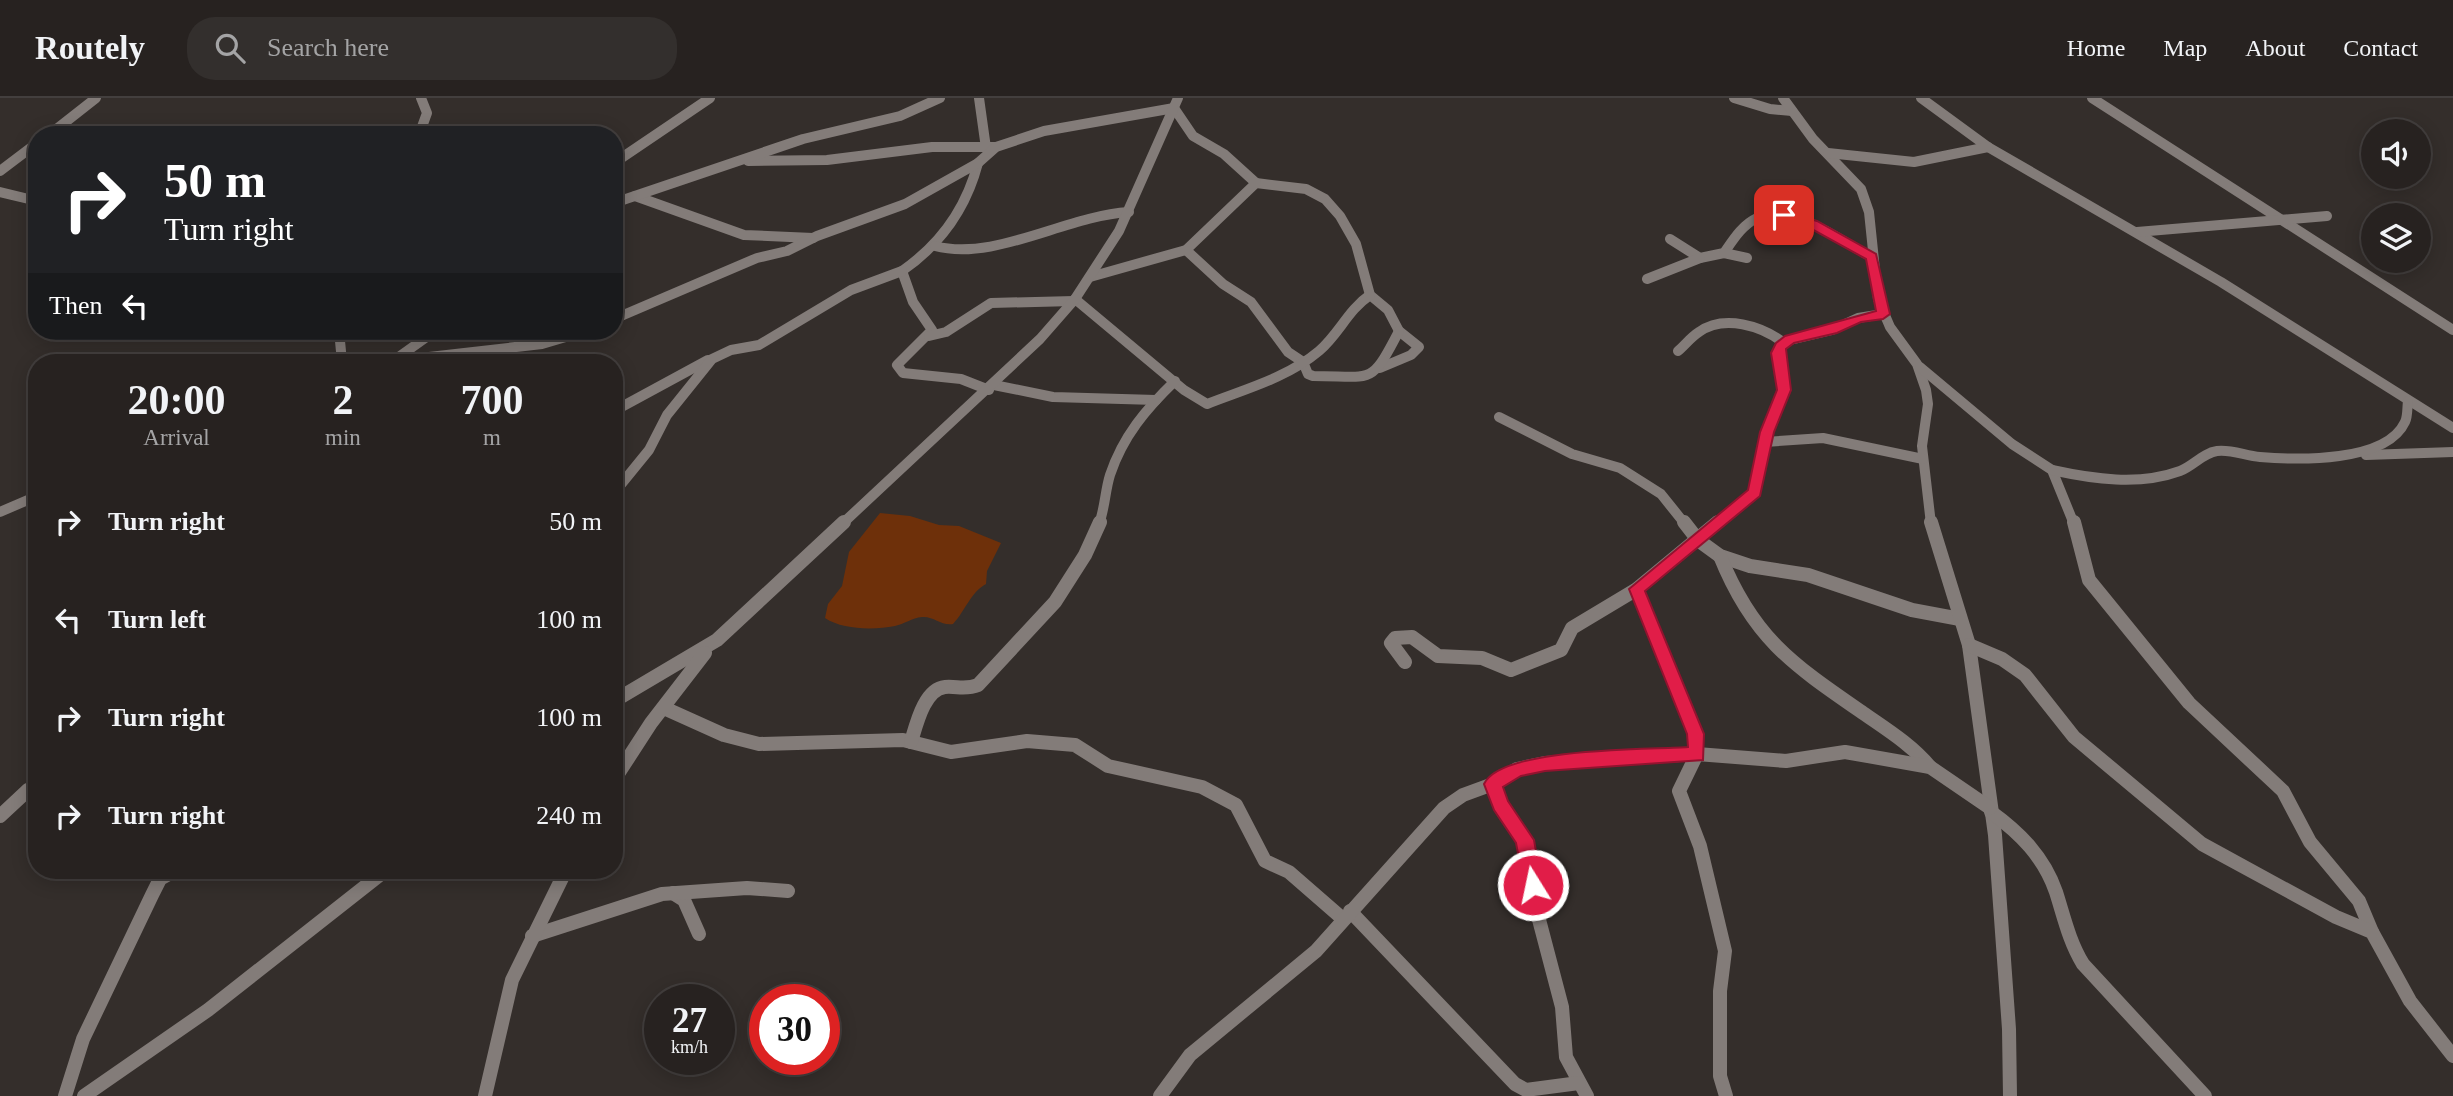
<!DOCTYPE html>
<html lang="en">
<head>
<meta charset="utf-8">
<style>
	body { margin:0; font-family:Georgia,serif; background:#332f2d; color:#f1f3f6; height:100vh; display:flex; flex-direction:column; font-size:26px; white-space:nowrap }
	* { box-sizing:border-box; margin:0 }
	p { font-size:23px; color:#a4a4a5 }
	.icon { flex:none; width:38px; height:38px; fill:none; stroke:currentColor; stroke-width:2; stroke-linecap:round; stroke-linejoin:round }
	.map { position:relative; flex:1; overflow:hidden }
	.panel { position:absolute; left:28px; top:256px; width:595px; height:525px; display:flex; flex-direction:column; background:#272220; border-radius:28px; box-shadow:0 4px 18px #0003,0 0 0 2px #433f3e }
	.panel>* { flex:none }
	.hud { position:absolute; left:28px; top:28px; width:595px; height:214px; border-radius:28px; box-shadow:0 4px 18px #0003,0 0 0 2px #433f3e; background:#202124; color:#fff; overflow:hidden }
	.buttons { position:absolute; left:2361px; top:21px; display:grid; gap:14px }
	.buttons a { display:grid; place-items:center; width:70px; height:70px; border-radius:50%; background:#272220; box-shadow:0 4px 18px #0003,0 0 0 2px #433f3e; font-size:35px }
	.speed { position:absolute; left:644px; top:886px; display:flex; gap:14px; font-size:35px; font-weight:700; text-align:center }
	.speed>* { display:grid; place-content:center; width:91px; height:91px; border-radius:50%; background:#272220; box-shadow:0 4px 18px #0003,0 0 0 2px #433f3e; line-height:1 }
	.speed small { font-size:18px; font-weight:400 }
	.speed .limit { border:10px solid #d22; background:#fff; color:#111 }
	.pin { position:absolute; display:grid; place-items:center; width:60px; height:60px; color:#fff; margin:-30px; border-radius:14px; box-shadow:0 4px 10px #0006 }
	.me { position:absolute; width:77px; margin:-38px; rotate:350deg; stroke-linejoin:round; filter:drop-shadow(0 0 5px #0008) }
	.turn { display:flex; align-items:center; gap:24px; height:147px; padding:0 21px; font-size:32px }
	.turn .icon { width:91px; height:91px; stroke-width:2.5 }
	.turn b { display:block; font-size:49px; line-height:60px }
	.then { display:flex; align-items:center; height:66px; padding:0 21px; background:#0003; gap:14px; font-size:26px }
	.eta { display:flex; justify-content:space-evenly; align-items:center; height:119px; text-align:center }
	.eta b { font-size:42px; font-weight:700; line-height:49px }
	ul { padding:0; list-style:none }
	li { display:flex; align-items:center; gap:21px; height:98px; padding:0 21px }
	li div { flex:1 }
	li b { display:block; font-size:26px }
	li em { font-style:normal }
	header { display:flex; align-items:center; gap:42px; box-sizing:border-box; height:98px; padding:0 35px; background:#272220; border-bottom:2px solid #433f3e }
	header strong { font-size:33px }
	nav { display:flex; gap:38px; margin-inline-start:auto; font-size:24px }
	.search { width:490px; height:63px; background:#332f2d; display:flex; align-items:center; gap:18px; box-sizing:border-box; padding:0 24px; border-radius:28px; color:#a4a4a5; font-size:26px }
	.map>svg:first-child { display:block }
</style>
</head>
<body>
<header>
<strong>Routely</strong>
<div class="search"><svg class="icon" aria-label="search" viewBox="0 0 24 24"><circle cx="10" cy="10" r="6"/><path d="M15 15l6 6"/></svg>Search here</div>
<nav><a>Home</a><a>Map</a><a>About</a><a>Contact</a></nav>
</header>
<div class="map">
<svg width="2453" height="998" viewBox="0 0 2453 998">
	<rect width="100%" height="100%" fill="#342e2b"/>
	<path fill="#6e300a" d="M880,415L910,418L939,427L959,428L1001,445L987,473L986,486C970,495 966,512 953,526C941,528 934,518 922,519C912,520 904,526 895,528C874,532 843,532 825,520L828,506L842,488L849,454Z"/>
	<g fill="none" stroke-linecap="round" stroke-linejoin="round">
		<g stroke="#837c79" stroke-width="10">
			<path d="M979,0L986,50"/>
			<path d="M1734,0L1770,11L1792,13"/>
			<path d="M1783,0L1813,41L1861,91L1869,114L1878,201L1890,229L1917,266L1926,292L1928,306L1922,348L1931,426"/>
			<path d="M1921,0L1988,49L2221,184L2453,330"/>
			<path d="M2092,0L2453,232"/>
			<path d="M49,37L96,0"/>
			<path d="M419,37L427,15L421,0"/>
			<path d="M1828,55L1914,64L1988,49"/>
			<path d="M748,63L827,62L932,49H996"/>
			<path d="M614,65L710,0"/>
			<path d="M978,65C966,111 941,146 902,173L913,204L932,232L897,267L903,275L961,281L989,292"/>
			<path d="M0,73L37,45"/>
			<path d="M1256,85L1306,91L1325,101L1340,118L1356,146L1370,197L1388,212L1399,233L1419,249L1411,257L1380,270"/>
			<path d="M0,94L37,103"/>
			<path d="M635,98L744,137L813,140"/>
			<path d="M614,105L803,41L900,18L940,0"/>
			<path d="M2137,134L2327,118"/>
			<path d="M1670,141L1700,160L1724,155C1733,142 1742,127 1757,120C1793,104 1841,144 1872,159"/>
			<path d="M935,148C994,164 1065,118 1129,114"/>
			<path d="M1186,152L1223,186L1251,204L1288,254L1303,264L1308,276L1313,278C1373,278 1370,289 1399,233"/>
			<path d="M1724,155L1747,160"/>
			<path d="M1647,181L1700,160"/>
			<path d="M1075,201L1184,292L1207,306C1245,291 1287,280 1319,253C1339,236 1348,212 1370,197"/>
			<path d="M614,221L757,160L787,153L817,138L905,106L978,65L996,49L1044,33L1174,10L1193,38L1224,56L1256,85L1186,152L1090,179"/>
			<path d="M929,238L946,234L991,205L1074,203"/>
			<path d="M1678,253C1685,247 1691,239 1699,234C1724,216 1762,228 1784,245"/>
			<path d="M393,263L435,233"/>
			<path d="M342,264L340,243L343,233"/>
			<path d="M385,264L542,246L586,233"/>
			<path d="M1920,269L2012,346L2052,372L2074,426"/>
			<path d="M994,287L1053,299L1156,302"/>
			<path d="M614,313L708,262"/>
			<path d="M1499,319L1572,356L1620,370L1661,396L1685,426"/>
			<path d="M1765,344L1823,340L1923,361"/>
			<path d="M2366,357L2453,354"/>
			<path d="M2052,372C2093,381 2139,388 2180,373C2193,368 2203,355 2217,353C2231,351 2246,358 2260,359C2297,362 2386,365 2405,324C2408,318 2407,309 2408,303"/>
			<path d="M614,395L649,352L667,317L712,261L731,252L759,247L851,192L902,173"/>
			<path d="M0,414L37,398"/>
			<path d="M842,426L1040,241L1075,201L1119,133L1178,0"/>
			<path d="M1099,426C1105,410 1105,393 1110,377C1123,338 1146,311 1175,283"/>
			<path d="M1716,426L1755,394L1767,334L1784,292L1778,255L1781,248L1790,242L1832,232L1858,220L1883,216"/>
		</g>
		<g stroke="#837c79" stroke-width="14">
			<path d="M1684,424L1698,442L1720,458L1750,468L1808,477L1912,512L1960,521"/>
			<path d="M1931,424L1969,547L1995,737L2009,931L2010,998"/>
			<path d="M2074,424L2089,482L2189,605L2283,693L2310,744L2359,803L2372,834"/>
			<path d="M1720,458C1753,540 1792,566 1863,615C1886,631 1912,647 1930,669"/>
			<path d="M1637,491L1695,636L1697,656L1679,693L1700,748L1725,853L1720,893V978L1726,998"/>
			<path d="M1969,547L2002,561L2025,577L2074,639L2202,746L2336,819L2372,834L2410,903L2453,958"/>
			<path d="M1405,564L1391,545L1395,540L1412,539L1438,558L1482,560L1511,572L1561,552L1572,530L1637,491L1718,424"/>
			<path d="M614,603L717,542L844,424"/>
			<path d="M664,610L724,637L759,646L903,642L951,654L1027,643L1075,647L1108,668L1202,689L1236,707L1265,763L1289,774L1343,821"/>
			<path d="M911,644C916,628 924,591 945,589C957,588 966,592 978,587L1055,504L1085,457L1100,424"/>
			<path d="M614,682L651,625L705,555"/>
			<path d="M1493,686L1501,707L1524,742L1537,814L1562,909L1566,959L1587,998"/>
			<path d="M1991,714C2020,735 2044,759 2056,794C2064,819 2069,843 2083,866L2205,998"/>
			<path d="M0,718L28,692L37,688"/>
			<path d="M673,795L684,802L699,836"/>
			<path d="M1350,813L1515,986L1526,992L1579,985"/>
			<path d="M532,838L662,796L747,790L788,793"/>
			<path d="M65,998L83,941L152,797L160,781L176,772"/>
			<path d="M84,998L208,912L386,772"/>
			<path d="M485,998L512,882L566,772"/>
			<path d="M1160,998L1190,957L1316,853L1444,710L1463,697L1493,686L1517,671L1545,665L1697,656L1786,663L1845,654L1930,669L1990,710"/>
		</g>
	</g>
	<path fill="#e11d48" stroke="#92132f" stroke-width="2" d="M1784,113L1817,123L1876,156L1890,216L1883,221L1861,224L1837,235L1794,245L1786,251L1791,292L1774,334L1760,398L1645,493L1704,636L1703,662L1545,673L1521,678L1503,689L1508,703L1534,742L1542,787L1540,793L1533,796L1527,793L1524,787L1516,745L1494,712L1484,686C1501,649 1648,652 1688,649L1687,636L1629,491L1748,392L1760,334L1777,292L1771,255L1776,245L1785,238L1876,213L1866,161L1808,129L1780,120V114Z"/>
</svg>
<div class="buttons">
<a><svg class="icon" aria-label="sound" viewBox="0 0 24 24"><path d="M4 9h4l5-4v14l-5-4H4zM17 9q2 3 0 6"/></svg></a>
<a><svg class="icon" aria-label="layers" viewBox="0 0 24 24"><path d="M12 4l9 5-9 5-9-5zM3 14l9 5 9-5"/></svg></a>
</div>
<div class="speed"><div>27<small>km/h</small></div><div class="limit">30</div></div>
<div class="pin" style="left:1784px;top:117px;background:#d93025"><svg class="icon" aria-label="arrive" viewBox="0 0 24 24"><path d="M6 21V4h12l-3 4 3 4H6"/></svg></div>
<svg class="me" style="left:1533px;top:787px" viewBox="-20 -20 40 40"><circle r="17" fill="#e11d48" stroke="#fff" stroke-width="3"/><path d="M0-11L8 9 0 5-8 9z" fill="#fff"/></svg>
<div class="hud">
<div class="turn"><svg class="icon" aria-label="right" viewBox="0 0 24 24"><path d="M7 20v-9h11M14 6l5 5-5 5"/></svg><div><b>50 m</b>Turn right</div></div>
<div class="then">Then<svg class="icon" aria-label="left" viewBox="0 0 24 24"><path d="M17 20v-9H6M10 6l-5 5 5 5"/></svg></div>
</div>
<section class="panel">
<div class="eta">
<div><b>20:00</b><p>Arrival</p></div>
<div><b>2</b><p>min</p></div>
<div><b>700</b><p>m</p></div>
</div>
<ul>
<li><svg class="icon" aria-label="right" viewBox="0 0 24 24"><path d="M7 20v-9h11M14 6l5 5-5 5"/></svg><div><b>Turn right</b></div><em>50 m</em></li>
<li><svg class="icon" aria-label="left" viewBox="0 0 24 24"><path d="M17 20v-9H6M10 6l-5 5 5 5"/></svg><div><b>Turn left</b></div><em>100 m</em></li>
<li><svg class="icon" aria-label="right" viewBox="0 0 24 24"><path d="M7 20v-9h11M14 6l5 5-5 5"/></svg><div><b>Turn right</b></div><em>100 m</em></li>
<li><svg class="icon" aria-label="right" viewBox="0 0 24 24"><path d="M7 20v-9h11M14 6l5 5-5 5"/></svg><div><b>Turn right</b></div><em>240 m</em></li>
</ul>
</section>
</div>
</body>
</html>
